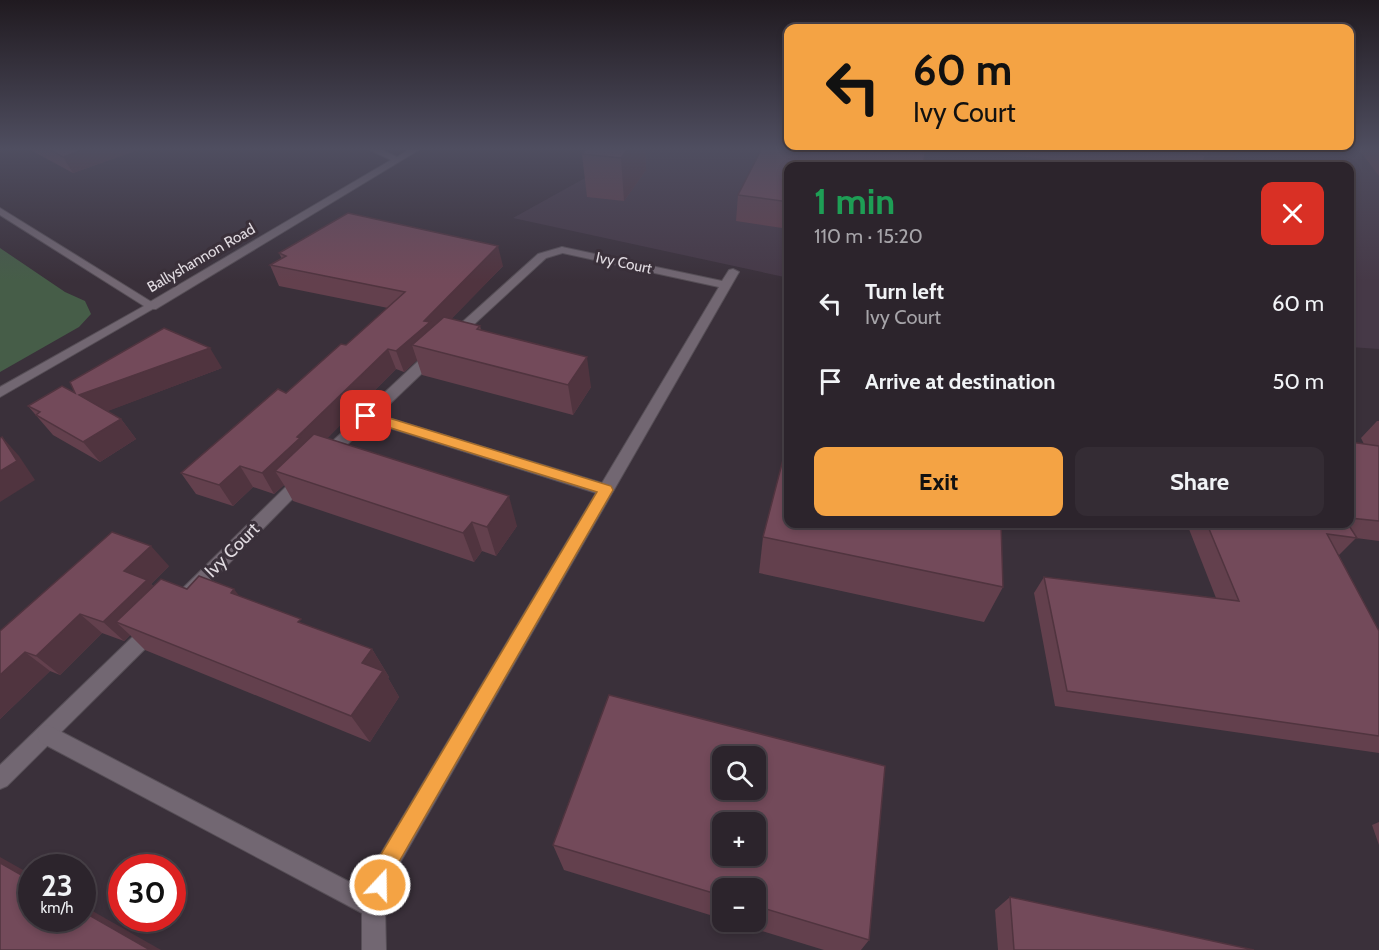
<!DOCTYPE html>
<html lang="en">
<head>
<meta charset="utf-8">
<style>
	body { margin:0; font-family:Cabin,sans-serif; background:#342c34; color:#f1f3f6; height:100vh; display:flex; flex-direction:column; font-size:22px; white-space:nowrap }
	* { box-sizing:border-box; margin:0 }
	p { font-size:20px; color:#a6a4a9 }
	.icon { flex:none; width:33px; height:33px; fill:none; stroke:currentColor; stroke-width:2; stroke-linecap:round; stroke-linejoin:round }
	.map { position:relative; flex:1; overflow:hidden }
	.panel { position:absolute; left:784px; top:162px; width:570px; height:366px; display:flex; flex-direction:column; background:#2c242c; border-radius:12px; box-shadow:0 3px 9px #0003,0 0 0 2px #484148 }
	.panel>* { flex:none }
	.hud { position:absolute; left:784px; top:24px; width:570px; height:126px; border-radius:12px; box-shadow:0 3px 9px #0003,0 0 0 2px #484148; background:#f4a344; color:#111; overflow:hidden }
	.fabs { position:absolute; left:712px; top:746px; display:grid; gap:12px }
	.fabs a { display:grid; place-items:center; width:54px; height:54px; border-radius:12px; background:#2c242c; box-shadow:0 3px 9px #0003,0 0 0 2px #484148; font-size:30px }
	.speed { position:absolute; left:18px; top:854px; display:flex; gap:12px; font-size:30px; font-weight:700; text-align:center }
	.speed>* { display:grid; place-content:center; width:78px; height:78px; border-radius:50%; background:#2c242c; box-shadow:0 3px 9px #0003,0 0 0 2px #484148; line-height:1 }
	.speed small { font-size:15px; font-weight:400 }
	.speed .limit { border:9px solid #d22; background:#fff; color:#111 }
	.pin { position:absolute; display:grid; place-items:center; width:51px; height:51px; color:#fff; margin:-26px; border-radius:12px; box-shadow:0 3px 9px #0006 }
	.me { position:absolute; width:66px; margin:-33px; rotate:21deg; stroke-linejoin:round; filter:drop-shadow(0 0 4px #0008) }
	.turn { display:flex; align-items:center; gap:21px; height:126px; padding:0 30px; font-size:27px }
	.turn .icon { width:78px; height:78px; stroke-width:2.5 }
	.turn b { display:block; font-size:42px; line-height:51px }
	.round { display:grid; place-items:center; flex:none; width:63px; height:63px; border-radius:12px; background:#342c34 }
	.summary { display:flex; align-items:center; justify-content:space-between; height:102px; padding:0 30px }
	h1 { font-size:36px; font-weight:800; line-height:45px; color:#1e9e55 }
	.primary-button { display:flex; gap:12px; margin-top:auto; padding:12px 30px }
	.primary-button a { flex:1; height:69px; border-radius:12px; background:#f4a344; color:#111; font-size:24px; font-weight:800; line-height:69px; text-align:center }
	.primary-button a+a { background:#342c34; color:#f1f3f6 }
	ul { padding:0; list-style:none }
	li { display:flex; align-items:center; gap:18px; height:78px; padding:0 30px }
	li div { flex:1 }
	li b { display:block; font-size:22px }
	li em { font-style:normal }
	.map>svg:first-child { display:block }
</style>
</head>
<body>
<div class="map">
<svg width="1379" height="950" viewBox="0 0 1379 950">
	<rect width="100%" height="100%" fill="#3a303a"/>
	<path fill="#463947" d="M639,148H1379V349L1350,347V166H789V278L513,218Z"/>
	<path fill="#465d48" d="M0,248L65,292L85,301L91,314L79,327L0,372Z"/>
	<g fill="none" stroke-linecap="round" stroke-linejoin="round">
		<defs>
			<g id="pedestrian">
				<path d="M562,247L567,250L566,252L546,258L457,340H449V334L538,254Z"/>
				<path d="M433,351L438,352V358L331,460H321L319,456L321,452L428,352Z"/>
				<path d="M303,473L311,479L308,483L196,597L190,599L184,597L181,592L184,587L298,475Z"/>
				<path d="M152,622L158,624L161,630L158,636L7,786L0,789V765L146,624Z"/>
			</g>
			<g id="minor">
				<path d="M366,148H378L397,157L411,148H422L156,309H148V303L391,160Z"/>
				<path d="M562,247L722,281L729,270L733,269L739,272L397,868L385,907L386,950H362V913L40,742L37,735L40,728L47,725L54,728L367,891L380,855L596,493L361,419L359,416L366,411L602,483L719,287L558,252L557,250Z"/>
			</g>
			<path id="tertiary" d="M0,208L158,306L0,397V387L144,306L0,215Z"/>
		</defs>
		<use href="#pedestrian" stroke="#564e56" stroke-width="2"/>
		<use href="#minor" stroke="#564e56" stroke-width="2"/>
		<use href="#tertiary" stroke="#564e56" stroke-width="2"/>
		<use href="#pedestrian" fill="#726772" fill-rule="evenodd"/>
		<use href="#minor" fill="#726772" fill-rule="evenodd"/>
		<use href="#tertiary" fill="#726772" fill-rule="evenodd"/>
	</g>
	<g fill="#63404d" fill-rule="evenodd">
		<path d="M27,148H143L73,173Z"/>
		<path d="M587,148H645L646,170L624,201L587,197L582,154Z"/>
		<path d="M974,148H1240L1230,166H1107L974,151Z"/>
		<path d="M1358,148H1379V176Z"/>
		<path d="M789,166V229L736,221L738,195Z"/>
		<path d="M279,253L503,266L451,319L480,326L481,330L591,387L573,415L422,375L417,360L404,372L396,369L327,438L517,526L496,556L482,551L474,562L293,501L284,485L274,494L253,487L233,506L196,494L181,473L286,393L346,345L388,308L279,286L270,265L282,259Z"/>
		<path d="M222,368L107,411L121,419L136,439L100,462L53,435L28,406L75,393Z"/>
		<path d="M1377,421H1379V541L1356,538L1339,555L1338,554L1379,631V753L1055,706L1034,593L1044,577L1216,598L1187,524H1350V442L1364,444L1361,438Z"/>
		<path d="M763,537L1003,587L984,622L759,573Z"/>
		<path d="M169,566L151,584L153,586L187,589L239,596L305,625L372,649L389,677L388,678L399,697L370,742L145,650L130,635L124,641L102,633L60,675L50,671L0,719V631Z"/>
		<path d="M609,695L885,766L869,940L861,950H824L729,921H756V888H723V919L564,870L553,845ZM723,756H756V789H723ZM723,822H756V855H723Z"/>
		<path d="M1379,822V845L1372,825Z"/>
		<path d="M1010,897L1254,950H998L995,910Z"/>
	</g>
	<g fill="#50343f">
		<path d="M88,148H143L73,173L63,157Z"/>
		<path d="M629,148H645L646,170L624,201L621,158Z"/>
		<path d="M1229,148H1240L1230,166H1200L1205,155Z"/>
		<path d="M498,246L503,266L434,337L412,345L417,360L404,372L396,351L424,321Z"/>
		<path d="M210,348L222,368L95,416L79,395Z"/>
		<path d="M388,349L396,369L310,456L275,471L284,485L274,494L262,473L297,437Z"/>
		<path d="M587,357L591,387L573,415L568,385Z"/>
		<path d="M121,419L136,439L100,462L83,442Z"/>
		<path d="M2,437L19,456L35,480L0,502V471Z"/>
		<path d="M240,466L253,487L233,506L219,485Z"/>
		<path d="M509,496L517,526L496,556L487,527Z"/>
		<path d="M472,522L482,551L474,562L463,533Z"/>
		<path d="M151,546L169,566L151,584L166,600L116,622L130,635L124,641L103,622L124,571Z"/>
		<path d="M234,589L256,618L231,593Z"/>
		<path d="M80,614L102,633L60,675L36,656Z"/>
		<path d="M372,649L389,677L388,678L399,697L370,742L351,716L362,663Z"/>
		<path d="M25,652L50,671L0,719V675Z"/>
		<path d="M0,857L32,875V881L0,863Z"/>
		<path d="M82,905L161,950H150L82,911Z"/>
	</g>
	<g fill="#734a5a" stroke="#50343f" stroke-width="1.5" fill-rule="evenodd">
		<path d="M47,148H88L63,157Z"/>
		<path d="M587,148H629L621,158L582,154Z"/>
		<path d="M762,148H926L923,166H789V202L738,195Z"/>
		<path d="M1140,148H1229L1205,155Z"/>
		<path d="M348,213L498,246L424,321L430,322L396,351L388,349L297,437L300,438L262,473L240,466L219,485L181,473L278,389L286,393L341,344L346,345L405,292L270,265L286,256L279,253Z"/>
		<path d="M444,317L480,326L477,329L587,357L568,385L412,345Z"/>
		<path d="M164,328L210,348L79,395L121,419L83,442L36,415L40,412L28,406L62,386L75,393L70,382Z"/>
		<path d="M314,434L509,496L487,527L472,522L463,533L275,471Z"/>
		<path d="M2,437L17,461L0,471V438Z"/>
		<path d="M1350,442L1379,446V521L1350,518Z"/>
		<path d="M785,452L789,453V524H1001L1003,587L763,537Z"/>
		<path d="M1207,524H1348L1357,538L1327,534L1379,631V736L1067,691L1044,577L1239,601Z"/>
		<path d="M112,532L151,546L124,571L147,580L103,622L80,614L36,656L25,652L0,675V631Z"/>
		<path d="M199,576L234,589L231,593L301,619L298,622L372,649L362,663L383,671L351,716L116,622L161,579L187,589Z"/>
		<path d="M609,695L885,766L869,940L756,906V888H723V896L553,845ZM723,756H756V789H723ZM723,822H756V855H723Z"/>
		<path d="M0,863L32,881V918H82V911L150,950H0Z"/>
		<path d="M1010,897L1254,950H1014Z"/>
	</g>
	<linearGradient id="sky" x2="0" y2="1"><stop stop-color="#201a20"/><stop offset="0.53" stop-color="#4f4e60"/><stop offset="1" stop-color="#4f4e60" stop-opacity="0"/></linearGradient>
	<rect width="1379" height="281" fill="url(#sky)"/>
	<path fill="#f4a344" stroke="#9f6a2c" stroke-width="1.5" d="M366,411L611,486L613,490L396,867L388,892L380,895L373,892L370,885L380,856L597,492L362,419L360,416Z"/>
	<g text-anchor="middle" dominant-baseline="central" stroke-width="6" stroke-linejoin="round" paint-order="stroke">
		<g font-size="15" fill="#e0dae0" stroke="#3a303a">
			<text transform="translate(201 258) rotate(-30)">Ballyshannon Road</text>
			<text transform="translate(624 263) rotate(12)">Ivy Court</text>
		</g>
		<g font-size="18" fill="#e0dae0" stroke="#3a303a">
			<text transform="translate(232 550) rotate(-45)">Ivy Court</text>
		</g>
	</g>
</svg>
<div class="fabs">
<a><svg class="icon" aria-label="search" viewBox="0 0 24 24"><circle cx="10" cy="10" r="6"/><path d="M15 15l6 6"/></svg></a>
<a>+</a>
<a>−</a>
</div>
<div class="speed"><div>23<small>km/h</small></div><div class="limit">30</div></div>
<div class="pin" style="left:366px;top:416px;background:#d93025"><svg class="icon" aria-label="arrive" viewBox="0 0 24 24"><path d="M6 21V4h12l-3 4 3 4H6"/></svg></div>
<svg class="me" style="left:380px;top:885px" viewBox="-20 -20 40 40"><circle r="17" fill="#f4a344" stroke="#fff" stroke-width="3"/><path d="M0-11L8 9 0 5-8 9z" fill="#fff"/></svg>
<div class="hud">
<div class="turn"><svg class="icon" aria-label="left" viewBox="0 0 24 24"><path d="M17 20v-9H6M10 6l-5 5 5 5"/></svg><div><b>60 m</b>Ivy Court</div></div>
</div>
<section class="panel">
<div class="summary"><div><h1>1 min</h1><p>110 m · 15:20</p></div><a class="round" style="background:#d93025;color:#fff"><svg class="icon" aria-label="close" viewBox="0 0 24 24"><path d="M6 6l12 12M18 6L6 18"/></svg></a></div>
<ul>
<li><svg class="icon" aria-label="left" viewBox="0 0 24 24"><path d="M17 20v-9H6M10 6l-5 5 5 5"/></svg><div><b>Turn left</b><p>Ivy Court</p></div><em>60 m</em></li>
<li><svg class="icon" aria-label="arrive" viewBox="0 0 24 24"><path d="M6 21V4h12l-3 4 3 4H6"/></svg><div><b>Arrive at destination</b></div><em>50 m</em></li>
</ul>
<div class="primary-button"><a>Exit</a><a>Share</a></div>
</section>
</div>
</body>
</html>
